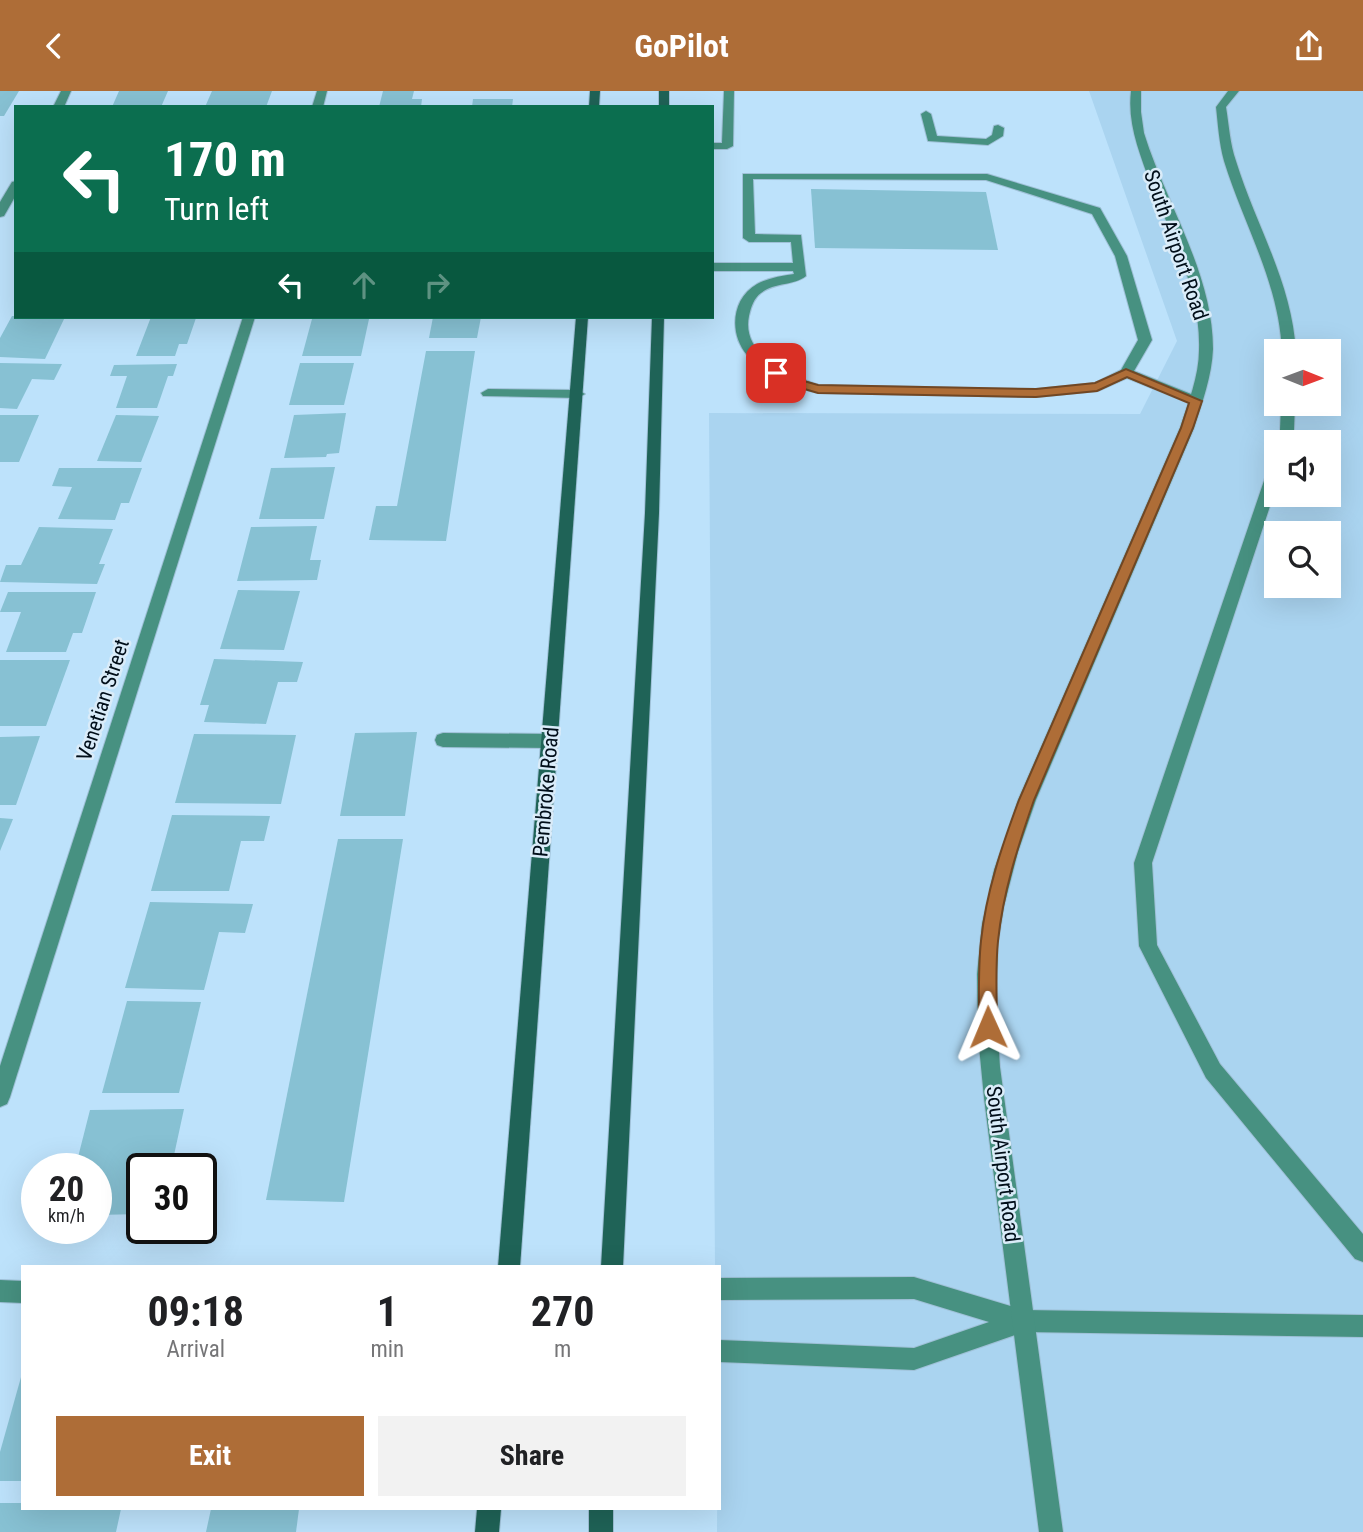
<!DOCTYPE html>
<html lang="en">
<head>
<meta charset="utf-8">
<style>
	body { margin:0; font-family:"Roboto Condensed",sans-serif; background:#f2f2f2; color:#202124; height:100vh; display:flex; flex-direction:column; font-size:26px; white-space:nowrap }
	* { box-sizing:border-box; margin:0 }
	p { font-size:23px; color:#757577 }
	.icon { flex:none; width:38px; height:38px; fill:none; stroke:currentColor; stroke-width:2; stroke-linecap:round; stroke-linejoin:round }
	.map { position:relative; flex:1; overflow:hidden }
	.drawer { position:absolute; left:21px; top:1174px; width:700px; height:245px; display:flex; flex-direction:column; background:#fff; border-radius:0px; box-shadow:0 7px 28px #0002 }
	.drawer>* { flex:none }
	.hud { position:absolute; left:14px; top:14px; width:700px; height:214px; border-radius:0px; box-shadow:0 7px 28px #0002; background:#0b6e4f; color:#fff; overflow:hidden }
	.needle { width:46px; rotate:91deg }
	.fabs { position:absolute; left:1264px; top:248px; display:grid; gap:14px }
	.fabs a { display:grid; place-items:center; width:77px; height:77px; border-radius:0px; background:#fff; box-shadow:0 7px 28px #0002; font-size:35px }
	.speed { position:absolute; left:21px; top:1062px; display:flex; gap:14px; font-size:35px; font-weight:700; text-align:center }
	.speed>* { display:grid; place-content:center; width:91px; height:91px; border-radius:50%; background:#fff; box-shadow:0 7px 28px #0002; line-height:1 }
	.speed small { font-size:18px; font-weight:400 }
	.speed .limit { border:4px solid #111; border-radius:10px; background:#fff; color:#111 }
	.pin { position:absolute; display:grid; place-items:center; width:60px; height:60px; color:#fff; margin:-30px; border-radius:14px; box-shadow:0 4px 10px #0006 }
	.me { position:absolute; width:77px; margin:-38px; rotate:359deg; stroke-linejoin:round; filter:drop-shadow(0 0 5px #0008) }
	.turn { display:flex; align-items:center; gap:24px; height:147px; padding:0 35px; font-size:32px }
	.turn .icon { width:91px; height:91px; stroke-width:2.5 }
	.turn b { display:block; font-size:49px; line-height:60px }
	.lanes { display:flex; align-items:center; height:66px; padding:0 35px; background:#0003; justify-content:center; gap:35px; direction:ltr }
	.lanes .off { opacity:.35 }
	.eta { display:flex; justify-content:space-evenly; align-items:center; height:119px; text-align:center }
	.eta b { font-size:42px; font-weight:700; line-height:49px }
	.action { display:flex; gap:14px; margin-top:auto; padding:14px 35px }
	.action a { flex:1; height:80px; border-radius:0px; background:#ae6d37; color:#fff; font-size:28px; font-weight:700; line-height:80px; text-align:center }
	.action a+a { background:#f2f2f2; color:#202124 }
	header { display:flex; justify-content:space-between; align-items:center; height:91px; padding:0 35px; background:#ae6d37; color:#fff; font-size:32px; font-weight:700 }
	.map>svg:first-child { display:block }
</style>
</head>
<body>
<header><svg class="icon" aria-label="back" viewBox="0 0 24 24"><path d="M15 5l-7 7 7 7"/></svg>GoPilot<svg class="icon" aria-label="share" viewBox="0 0 24 24"><path d="M12 15V3M7 8l5-5 5 5M5 13v7h14v-7"/></svg></header>
<div class="map">
<svg width="1363" height="1441" viewBox="0 0 1363 1441">
	<rect width="100%" height="100%" fill="#bde2fb"/>
	<path fill="#aad4f0" fill-rule="evenodd" d="M1089,0H1363V1441H717L719,1176H715L709,322L1140,323L1177,250ZM1276,261H1328V313H1276ZM1276,352H1328V404H1276ZM1276,443H1328V495H1276Z"/>
	<g fill="#87c1d3">
		<path d="M0,0H19L4,25H0Z"/>
		<path d="M119,0H168L161,16H112Z"/>
		<path d="M212,0H272L266,16H205Z"/>
		<path d="M383,0H414L412,8H422L421,16H379Z"/>
		<path d="M473,8H513L512,16H472Z"/>
		<path d="M811,98L986,101L998,159L815,157Z"/>
		<path d="M12,225L65,226L45,268L0,266V247Z"/>
		<path d="M151,226L196,227L187,253H179L175,265H136Z"/>
		<path d="M433,226H481L477,247H429Z"/>
		<path d="M312,228H369L361,265H302Z"/>
		<path d="M426,260H475L446,450L369,449L376,415H397Z"/>
		<path d="M0,272L62,273L54,289L32,288L17,318L0,317Z"/>
		<path d="M300,272H354L344,314H289Z"/>
		<path d="M177,273L173,285H168L157,317H116L127,285H110L114,274Z"/>
		<path d="M346,322L339,362L327,363L326,366L284,367L294,324Z"/>
		<path d="M0,324H39L19,371H0Z"/>
		<path d="M116,324L159,325L141,371L97,370Z"/>
		<path d="M335,376L324,428H259L271,377Z"/>
		<path d="M59,377H142L129,412H121L115,429L58,428L72,396L52,395Z"/>
		<path d="M317,435L310,469H321L317,489L237,490L251,436Z"/>
		<path d="M39,436L113,438L99,473H105L97,493L0,491L6,474H21Z"/>
		<path d="M238,499L300,500L284,559L220,558Z"/>
		<path d="M8,501H96L82,542H73L66,561H6L21,521H0Z"/>
		<path d="M214,568L303,571L297,591H278L266,633L204,631L209,614H200Z"/>
		<path d="M0,569H70L46,635H0Z"/>
		<path d="M417,641L405,725H340L355,642Z"/>
		<path d="M194,643L296,644L281,713L175,712Z"/>
		<path d="M40,645L16,714H0V646Z"/>
		<path d="M172,724L270,725L264,750H241L229,800H151Z"/>
		<path d="M0,727L13,728L0,760Z"/>
		<path d="M338,748H403L344,1111L266,1109Z"/>
		<path d="M150,811L253,813L245,842L219,841L204,899L125,897Z"/>
		<path d="M127,910L201,911L179,1002H102Z"/>
		<path d="M184,1018L171,1078H142V1123L96,1124V1078H75L90,1019Z"/>
		<path d="M23,1279V1390H0V1361Z"/>
		<path d="M0,1412H23V1418H121L116,1441H0Z"/>
		<path d="M211,1418H299L296,1441H206Z"/>
	</g>
	<g fill="none" stroke-linecap="round" stroke-linejoin="round">
		<defs>
			<g id="service">
				<path d="M724,0H734L733,55L727,58H712V52H722Z"/>
				<path d="M1228,0H1239L1226,16C1229,34 1230,53 1236,70C1256,135 1292,191 1296,261H1282C1279,191 1244,135 1224,70C1219,52 1218,34 1216,16Z"/>
				<path d="M926,20L931,23L937,45L986,48L992,44L994,35L998,34L1004,37L1003,45L988,54L928,50L921,23Z"/>
				<path d="M743,83H987L1100,117L1127,165L1152,249L1134,280L1201,307L1203,310L1196,315L1191,313L1127,287L1098,300L1036,306L818,302C793,296 764,284 747,264C729,243 731,208 757,193C768,187 781,185 794,183L793,180H712V172H793L791,151H749L743,147ZM753,88L986,89L1092,123L1115,165L1138,249L1121,279L1095,292L1036,298L819,294C788,284 741,264 749,225C751,216 754,207 761,202C775,191 794,195 806,185L801,144L755,143Z"/>
				<path d="M488,298L578,299L585,303L578,307L483,305L481,302Z"/>
				<path d="M1281,313H1295L1294,339L1290,352H1276L1280,339Z"/>
				<path d="M1276,370V397L1152,772L1157,854L1220,973L1363,1143V1171L1355,1168L1206,987L1139,855L1134,772L1269,375Z"/>
				<path d="M443,642L550,643L556,645L558,650L556,655L550,657L443,656L437,654L435,649L437,644Z"/>
				<path d="M914,1186L1024,1219L1363,1224V1246L1024,1241L914,1279L719,1271V1249L914,1257L989,1231L914,1208L719,1209V1187Z"/>
			</g>
			<g id="minor">
				<path d="M61,0H71L64,16H53Z"/>
				<path d="M317,0H327L323,16H312Z"/>
				<path d="M1131,0H1141V21L1144,42C1166,113 1213,182 1213,258C1212,285 1202,312 1194,337L1036,709L1018,761L1004,815L998,852L996,914L1000,976L1063,1441H1039L984,1007L978,945L977,883L982,833L994,779L1018,709L1180,337C1188,312 1199,285 1199,259C1201,201 1172,146 1151,94C1140,63 1127,33 1131,0Z"/>
				<path d="M16,90V104L4,125L0,126V111L12,91Z"/>
				<path d="M243,226H255L10,1006L7,1013L0,1016V975Z"/>
				<path d="M0,1189L23,1190V1212L0,1211Z"/>
			</g>
			<g id="secondary">
				<path d="M590,0H600L599,16H589Z"/>
				<rect x="659" y="0" width="10" height="16"/>
				<path d="M576,226H588L520,1176H498Z"/>
				<path d="M652,226H664L659,422L623,1176H601L645,422Z"/>
				<path d="M477,1418H501L499,1441H475Z"/>
				<rect x="589" y="1418" width="24" height="23"/>
			</g>
		</defs>
		<use href="#service" stroke="#9fc0d7" stroke-width="2"/>
		<use href="#minor" stroke="#9fc0d7" stroke-width="2"/>
		<use href="#secondary" stroke="#9fc0d7" stroke-width="2"/>
		<use href="#service" fill="#479181" fill-rule="evenodd"/>
		<use href="#minor" fill="#479181" fill-rule="evenodd"/>
		<use href="#secondary" fill="#1f6357" fill-rule="evenodd"/>
	</g>
	<path fill="#ae6d37" stroke="#714724" stroke-width="2" d="M776,278L793,287L818,294L1036,298L1095,292L1126,278L1202,310L1193,337L1034,709C1018,755 1003,801 998,850C995,878 997,908 997,936L994,942L988,944L981,942L979,936C979,908 978,878 981,850C986,801 1002,755 1019,709L1181,337L1189,312L1127,286L1097,300L1036,306L818,302L784,292L770,282Z"/>
	<g text-anchor="middle" dominant-baseline="central" stroke-width="5" stroke-linejoin="round" paint-order="stroke">
		<g font-size="21" fill="#010e19" stroke="#daecf9">
			<text transform="translate(1176 154) rotate(71)">South Airport Road</text>
			<text transform="translate(103 609) rotate(-72)">Venetian Street</text>
			<text transform="translate(546 701) rotate(-85)">Pembroke Road</text>
			<text transform="translate(1003 1073) rotate(83)">South Airport Road</text>
		</g>
	</g>
</svg>
<div class="fabs">
<a><svg class="needle" viewBox="-14 -14 28 28"><path d="M0-13l5 13h-10z" fill="#e53935"/><path d="M0 13l5-13h-10z" fill="#757577"/></svg></a>
<a><svg class="icon" aria-label="sound" viewBox="0 0 24 24"><path d="M4 9h4l5-4v14l-5-4H4zM17 9q2 3 0 6"/></svg></a>
<a><svg class="icon" aria-label="search" viewBox="0 0 24 24"><circle cx="10" cy="10" r="6"/><path d="M15 15l6 6"/></svg></a>
</div>
<div class="speed"><div>20<small>km/h</small></div><div class="limit">30</div></div>
<div class="pin" style="left:776px;top:282px;background:#d93025"><svg class="icon" aria-label="arrive" viewBox="0 0 24 24"><path d="M6 21V4h12l-3 4 3 4H6"/></svg></div>
<svg class="me" style="left:988px;top:936px" viewBox="-20 -20 40 40"><path d="M0-17L14 15 0 8-14 15z" fill="#ae6d37" stroke="#fff" stroke-width="4"/></svg>
<div class="hud">
<div class="turn"><svg class="icon" aria-label="left" viewBox="0 0 24 24"><path d="M17 20v-9H6M10 6l-5 5 5 5"/></svg><div><b>170 m</b>Turn left</div></div>
<div class="lanes"><svg class="icon" aria-label="left" viewBox="0 0 24 24"><path d="M17 20v-9H6M10 6l-5 5 5 5"/></svg><svg class="icon off" aria-label="ahead" viewBox="0 0 24 24"><path d="M12 20V5M6 11l6-6 6 6"/></svg><svg class="icon off" aria-label="right" viewBox="0 0 24 24"><path d="M7 20v-9h11M14 6l5 5-5 5"/></svg></div>
</div>
<section class="drawer">
<div class="eta">
<div><b>09:18</b><p>Arrival</p></div>
<div><b>1</b><p>min</p></div>
<div><b>270</b><p>m</p></div>
</div>
<div class="action"><a>Exit</a><a>Share</a></div>
</section>
</div>
</body>
</html>
